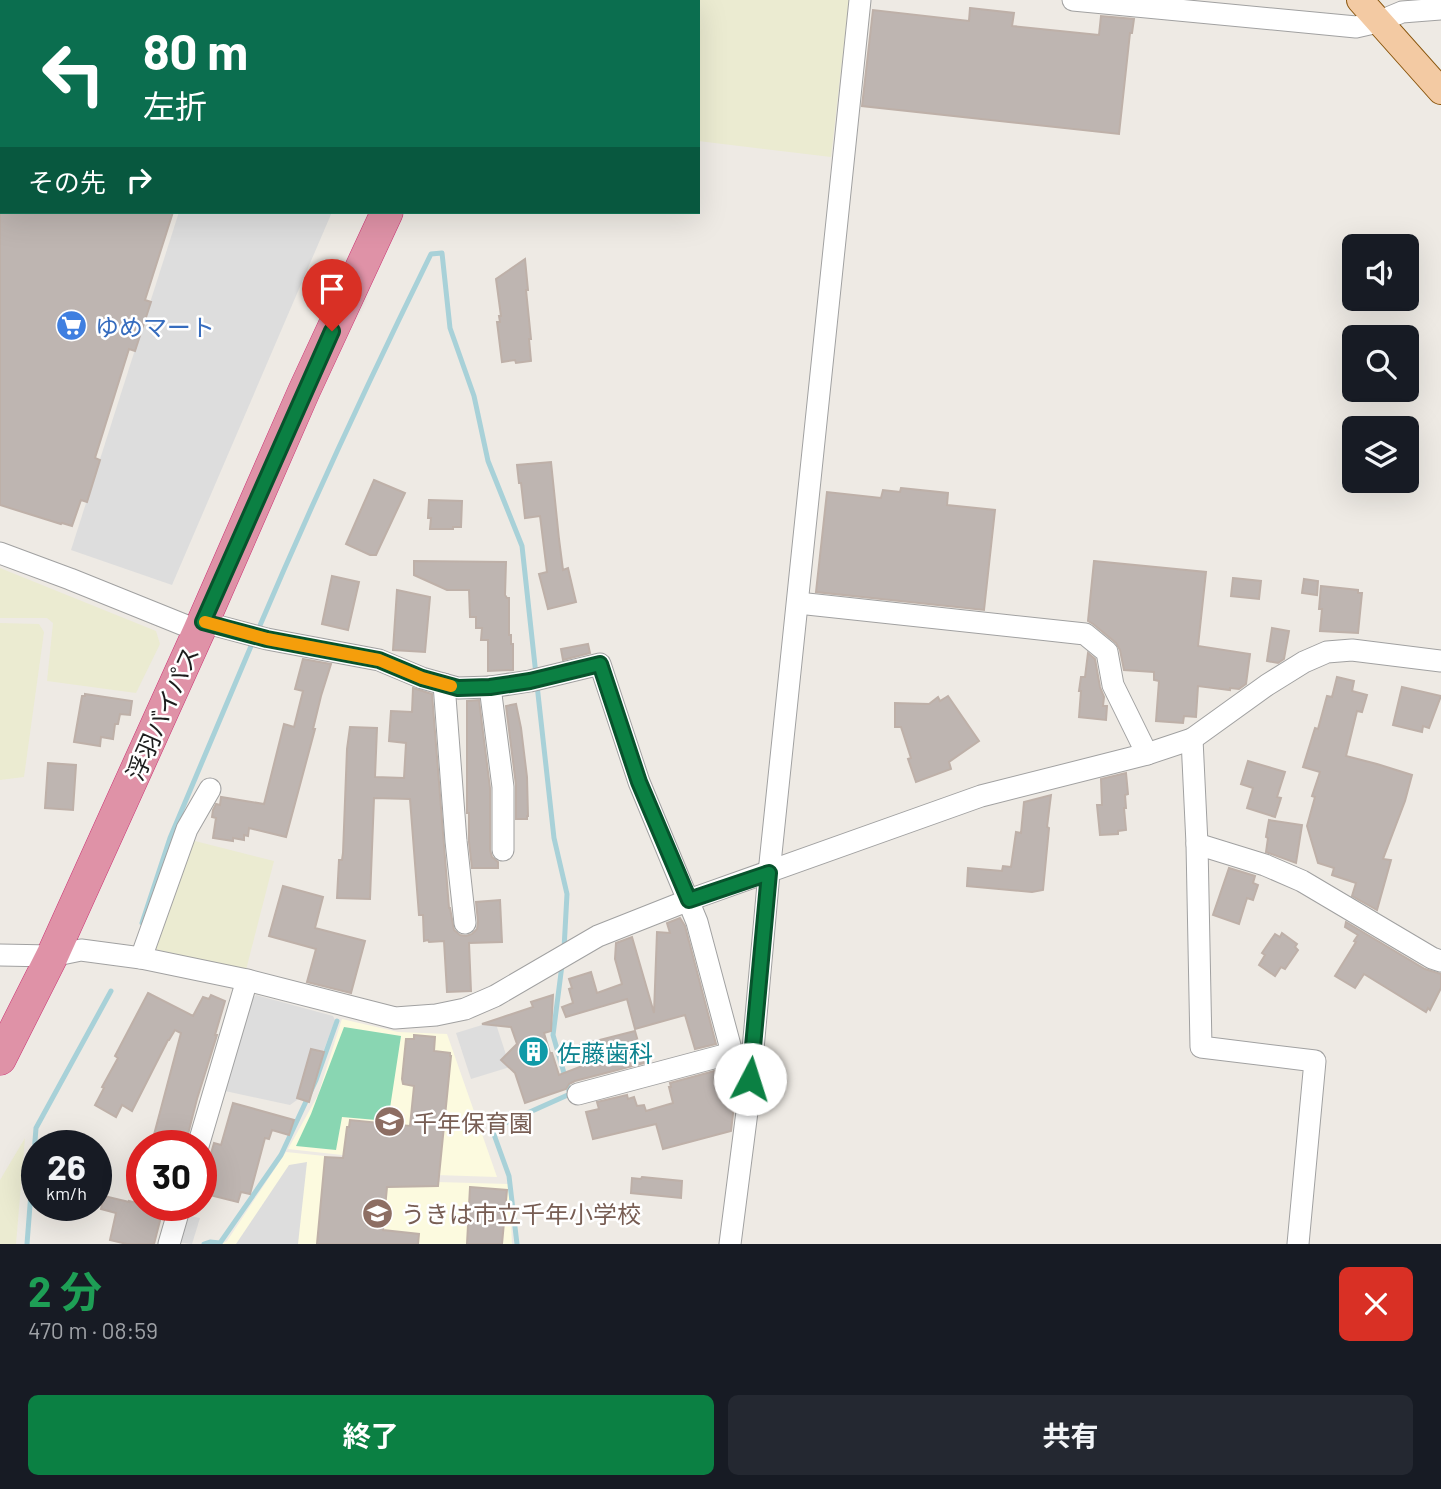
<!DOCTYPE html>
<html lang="ja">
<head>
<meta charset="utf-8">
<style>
	body { margin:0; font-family:Barlow,"Noto Sans JP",sans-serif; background:#242831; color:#f1f3f6; height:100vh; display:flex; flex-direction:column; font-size:26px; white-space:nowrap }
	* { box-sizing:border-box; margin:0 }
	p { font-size:23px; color:#9ea1a6 }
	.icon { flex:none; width:38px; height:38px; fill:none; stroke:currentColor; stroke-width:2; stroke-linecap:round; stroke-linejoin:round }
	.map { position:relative; height:1244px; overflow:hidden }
	.drawer { display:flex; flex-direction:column; background:#171b24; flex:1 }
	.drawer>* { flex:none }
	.guide { position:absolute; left:0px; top:0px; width:700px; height:214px; box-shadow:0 7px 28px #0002; background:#0b6e4f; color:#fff; overflow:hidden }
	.tools { position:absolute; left:1342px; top:234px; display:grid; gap:14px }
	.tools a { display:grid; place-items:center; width:77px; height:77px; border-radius:10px; background:#171b24; box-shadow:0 7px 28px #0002; font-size:35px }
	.speed { position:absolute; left:21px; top:1130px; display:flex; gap:14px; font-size:35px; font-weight:700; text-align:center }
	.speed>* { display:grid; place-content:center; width:91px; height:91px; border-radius:50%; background:#171b24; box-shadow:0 7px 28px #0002; line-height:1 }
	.speed small { font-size:18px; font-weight:400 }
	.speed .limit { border:10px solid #d22; background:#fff; color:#111 }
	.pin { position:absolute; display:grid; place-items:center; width:60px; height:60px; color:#fff; margin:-72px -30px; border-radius:50% 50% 50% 0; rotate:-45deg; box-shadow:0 0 7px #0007 }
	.pin .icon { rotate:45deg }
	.me { position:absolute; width:77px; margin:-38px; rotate:5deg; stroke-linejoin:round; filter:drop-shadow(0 0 5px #0008) }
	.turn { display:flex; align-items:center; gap:24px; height:147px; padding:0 28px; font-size:32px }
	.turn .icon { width:91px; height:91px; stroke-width:2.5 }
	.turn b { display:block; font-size:49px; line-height:60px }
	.then { display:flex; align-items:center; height:66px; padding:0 28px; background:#0003; gap:14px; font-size:26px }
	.round { display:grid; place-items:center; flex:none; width:74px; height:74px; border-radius:10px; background:#242831 }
	.head { display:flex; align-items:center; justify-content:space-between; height:119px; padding:0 28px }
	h1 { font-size:42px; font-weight:700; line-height:52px; color:#1e9e55 }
	.cta { display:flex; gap:14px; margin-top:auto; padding:14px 28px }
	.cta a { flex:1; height:80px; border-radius:10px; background:#0b8043; color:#fff; font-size:28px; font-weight:700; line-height:80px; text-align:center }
	.cta a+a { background:#242831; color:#f1f3f6 }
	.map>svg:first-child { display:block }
</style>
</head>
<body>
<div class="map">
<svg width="1441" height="1244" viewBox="0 0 1441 1244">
	<rect width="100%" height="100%" fill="#eeeae4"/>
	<g fill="#fcfadf">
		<path d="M342,1019L398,1032L447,1034L497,1177L405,1174V1162L288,1149L318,1095Z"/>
		<path d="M286,1152L402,1164L401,1181L509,1184L512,1244H222L227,1241Z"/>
	</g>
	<g fill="#ebebd1">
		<path d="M549,0H849L831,157L698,141V2H548Z"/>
		<path d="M0,568L156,631L160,644L136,693L47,681L53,623L47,618H0Z"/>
		<path d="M0,623L39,624L44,632L24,777L0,780Z"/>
		<path d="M191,840L274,861L246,970L150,948Z"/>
		<path d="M25,1138L16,1244H0V1180Z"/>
	</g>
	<path fill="#89d6b2" d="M344,1027L401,1036L388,1121L342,1117L336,1150L296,1146L311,1114Z"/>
	<g fill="#ddd">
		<path d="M179,212H332L172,585L71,550Z"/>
		<path d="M256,995L333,1016L335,1020L308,1092L290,1105L225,1091L251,1000Z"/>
		<path d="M495,1021L510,1067L471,1079L456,1033Z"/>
		<path d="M307,1162L298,1244H236L289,1165Z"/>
		<path d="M185,1215L200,1218L192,1244L177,1242Z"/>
	</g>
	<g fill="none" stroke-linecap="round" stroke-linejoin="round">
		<g stroke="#a8d1d8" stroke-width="5">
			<path d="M412,0L413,2"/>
			<path d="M258,630C312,503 370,378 431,254L442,253L450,328L474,396L488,461L522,546L536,675"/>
			<path d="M537,685L554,838L567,894L564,949"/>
			<path d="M142,923L170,838L254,639"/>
			<path d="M27,1244L36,1128L111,991"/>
			<path d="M204,1244L210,1242L220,1243L281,1155L316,1080L337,1021"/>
			<path d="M517,1244L509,1176L492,1129L570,1094L553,1035L562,965"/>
		</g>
	</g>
	<g fill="#beb5b1" stroke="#beb0a8" stroke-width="2">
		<path d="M970,8L1014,13L1012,26L1099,35L1101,16L1134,19L1132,33H1130L1119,134L862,106L873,10L969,21Z"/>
		<path d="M0,212H173L145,300L151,302L135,351L129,349L95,458L100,460L87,502L81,500L72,526L62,523L61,524L0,505Z"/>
		<path d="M525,259L528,290H526L531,339H529L531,361L516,363L515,360L502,362L497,322H500L499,316H501L496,279Z"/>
		<path d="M551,462L559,539L563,570L568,568L576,602L548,609L539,574L547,572L540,516L525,518L521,483H519L517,465Z"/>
		<path d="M374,480L405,493L376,555H370L346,544Z"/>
		<path d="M901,488L948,493L947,505L995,510L984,610L816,592L827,492L881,498L883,490L900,492Z"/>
		<path d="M429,500L462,501L461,527H453V529H430L431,518H428Z"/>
		<path d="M414,561L506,562L505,595L507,598H509V635H511V644H513V670L488,671V640H481L482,628H476V617H470L469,590H447L414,575Z"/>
		<path d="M1094,561L1206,572L1198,646L1250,654L1246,684L1239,689L1230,688V690L1198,686L1196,717L1184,716L1183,723L1156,721L1159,681L1154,680V672L1124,670L1120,650L1116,643L1093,624L1088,621Z"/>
		<path d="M332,576L359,582L348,630L322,624Z"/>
		<path d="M1233,578L1261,581L1259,599L1231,596Z"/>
		<path d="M1304,579L1318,581L1317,595L1302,593Z"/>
		<path d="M1321,586L1358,590V593H1362L1358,633L1320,631L1322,609H1319Z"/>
		<path d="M397,590L430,597L425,652L393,650Z"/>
		<path d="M1272,628L1289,631L1284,659L1278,663L1267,661Z"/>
		<path d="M588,644L590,653L563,660L561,649Z"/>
		<path d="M1088,653L1095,659L1100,687L1104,697L1103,706H1107L1106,720L1079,717L1081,691H1079L1081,677H1085Z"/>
		<path d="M303,659L331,664L321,696L313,729H315L286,837L249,828L248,836L244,835V840L233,838V841L213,838L216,818L212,817L213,810L216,804L220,805L221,797L264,804L284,724L294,727L303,691L295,689Z"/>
		<path d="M1337,677L1354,681L1352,691L1367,695L1362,712L1357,711L1346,756L1377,764L1412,775L1405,801L1383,859L1391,860L1377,910L1352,896L1356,883L1332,875L1334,868L1318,863L1307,826L1315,797L1312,796L1320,772L1303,767L1315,728L1318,729L1327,696L1332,697Z"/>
		<path d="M1402,687L1441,696L1429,728L1423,726L1422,732L1393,725Z"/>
		<path d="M413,688L432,694L449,908H450L454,930L460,935L466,936L472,934L477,929L478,922L476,902L500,900L502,942L469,943L471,991L447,992L444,941L429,942L428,940L424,941L423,915H419L410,799L374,798L370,899L337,898L339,860H342L343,853L347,749L350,727L377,728L375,777L404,778L406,743L389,741L391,711L412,712Z"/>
		<path d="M85,694L132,701L130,715L120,714L118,724H115L113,739L101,737L100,746L74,742L82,696H85Z"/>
		<path d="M948,696L979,741L949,762L951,769L916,782L908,759L911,758L901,727H895V703L929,704L938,697L940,701Z"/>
		<path d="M479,700L490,788V850L492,857L498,862V868H472L469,842V813H467V701Z"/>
		<path d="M516,704L521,728L527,777L528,816H527V819H516V785L506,706Z"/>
		<path d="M1248,761L1285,772L1277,797L1281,798L1275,817L1247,808L1253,788L1241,784Z"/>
		<path d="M48,763L76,765L73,810L45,808Z"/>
		<path d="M1126,773L1128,794L1125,795L1126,808H1124L1126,830L1118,831V834L1100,835L1097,805H1102L1101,779Z"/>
		<path d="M1051,795L1047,827L1049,828L1043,890L1032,892L967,886L968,868L1002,871L1003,866L1011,867L1016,832L1021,833L1024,802Z"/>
		<path d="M1269,820L1302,825L1296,863L1266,852L1268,838L1266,837Z"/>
		<path d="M1229,868L1255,876L1253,883L1258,885L1253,900L1247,898L1239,924L1213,915Z"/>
		<path d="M283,886L323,897L315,928L365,941L351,993L307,982L316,949L269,936Z"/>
		<path d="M680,918L685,926L716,1044L695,1049L685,1015L635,1029L627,999L566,1017L562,1007L573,1003L569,989L572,988L569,979L591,972L597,993L622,984L615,959L616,943L632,937L654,1013L657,932L670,933L667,923Z"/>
		<path d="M1346,922L1425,969L1441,974V988L1430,1010L1428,1008L1426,1012L1364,974L1355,988L1335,976L1356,942L1354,941L1358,935L1345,927Z"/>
		<path d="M1282,933L1297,944L1295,947L1298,950L1285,969L1281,967L1275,976L1259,965L1265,955L1262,953L1275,934L1280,937Z"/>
		<path d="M148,993L193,1016L203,997L209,999L211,995L225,1001L215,1035H217L197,1099L185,1146H151L181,1033L175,1030L169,1040H168L132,1111L122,1105L116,1117L95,1105L104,1088L102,1087L118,1058L115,1056Z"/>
		<path d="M553,995L551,1031L544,1033L550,1053H552L559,1075L585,1065L580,1045L635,1031L644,1063L575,1081L569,1084L566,1089L525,1103L515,1073L501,1060L517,1044L511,1027L482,1024L533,1007L531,1002Z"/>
		<path d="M414,1035L435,1037L434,1051L450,1053V1056H451L438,1186L387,1187L383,1230L419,1234L418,1244H317L325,1157L343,1158L347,1127H349L350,1120L410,1126L414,1086L403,1084L402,1079L406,1039H414Z"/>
		<path d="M311,1049L324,1052L309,1102L297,1098Z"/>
		<path d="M718,1070L719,1076L738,1071L731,1131L663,1149L656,1124L593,1139L586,1112L599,1109L597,1102L627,1095L628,1099L634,1097L637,1106L644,1105L646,1111L673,1103L669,1087H671L670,1083Z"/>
		<path d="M233,1103L294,1120L289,1135L272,1130L269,1139L265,1138L250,1194L241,1192L238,1202L202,1193L206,1182L203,1181L214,1143L221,1145Z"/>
		<path d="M642,1177L682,1181L681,1198L631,1193L632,1178L641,1179Z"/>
		<path d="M470,1187L507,1190L502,1244H467Z"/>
		<path d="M104,1196L129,1202V1201L142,1204V1206L163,1209L154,1244H127L110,1240L116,1213L101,1209Z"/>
	</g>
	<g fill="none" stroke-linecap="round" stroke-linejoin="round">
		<defs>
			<g id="minor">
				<path d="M346,0V2"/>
				<path d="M395,0V2"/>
				<path d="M1073,0L1356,27L1378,22L1402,12L1441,9"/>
				<path d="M0,61H2"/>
				<path d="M0,553L70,579L199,631"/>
				<path d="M798,603L1085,634L1107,652L1113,685L1147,754"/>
				<path d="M203,622L267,639L379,660L422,678L458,688L490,687L530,681L600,664L639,782L697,922L732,1053L578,1094"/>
				<path d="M444,684L456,841L465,923"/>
				<path d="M490,687L503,787V850"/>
				<path d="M1192,739L1197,844L1201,1047L1315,1061L1298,1244"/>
				<path d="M1197,844L1265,865L1302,881L1432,958L1441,961"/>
				<path d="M0,955L52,956L81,950L141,958L247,980L395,1018L436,1015L465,1009L495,996L598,936L689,900L981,796L1147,754L1192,739L1267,685L1304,662L1327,652L1352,650L1441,661"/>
				<path d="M141,958L187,829L210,789"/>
				<path d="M198,1146L247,980"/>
				<path d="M169,1244L180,1206"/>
				<path d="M730,1244L748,1104L769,873L860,0"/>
			</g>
			<path id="major" d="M1360,0L1441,91"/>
			<g id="highway">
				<path d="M487,2L488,0"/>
				<path d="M0,1059L52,956L199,631L304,391L387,212"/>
			</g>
		</defs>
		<use href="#minor" stroke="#a1a1a1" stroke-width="23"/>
		<use href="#major" stroke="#8a560d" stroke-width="28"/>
		<use href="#highway" stroke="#ca3373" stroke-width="33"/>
		<use href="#minor" stroke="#fff" stroke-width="21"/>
		<use href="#major" stroke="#f3caa3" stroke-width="26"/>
		<use href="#highway" stroke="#df92a7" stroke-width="32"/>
	</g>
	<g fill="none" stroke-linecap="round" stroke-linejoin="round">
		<defs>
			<path id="route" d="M332,331L203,622L267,639L379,660L422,678L458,688L490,687L530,681L600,664L639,782L689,900L769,873L750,1079"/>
		</defs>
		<use href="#route" stroke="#07532c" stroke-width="18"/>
		<use href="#route" stroke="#0b8043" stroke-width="12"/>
		<path stroke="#f59e0b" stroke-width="12" d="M205,622L267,639L379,660L422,678L451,686"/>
	</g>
	<defs>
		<symbol id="supermarket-disc" viewBox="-11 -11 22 22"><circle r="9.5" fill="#3f7fe0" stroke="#fff"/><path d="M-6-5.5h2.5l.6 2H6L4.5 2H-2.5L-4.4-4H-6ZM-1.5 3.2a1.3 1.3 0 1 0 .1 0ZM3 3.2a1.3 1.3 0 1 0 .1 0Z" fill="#fff"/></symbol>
		<symbol id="building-disc" viewBox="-11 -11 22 22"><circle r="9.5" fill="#0f9aa8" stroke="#fff"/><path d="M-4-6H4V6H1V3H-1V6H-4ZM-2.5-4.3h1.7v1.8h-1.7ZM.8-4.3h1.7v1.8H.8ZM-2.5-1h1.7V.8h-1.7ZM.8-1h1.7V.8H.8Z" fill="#fff"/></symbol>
		<symbol id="school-disc" viewBox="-11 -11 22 22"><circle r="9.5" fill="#8d6e63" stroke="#fff"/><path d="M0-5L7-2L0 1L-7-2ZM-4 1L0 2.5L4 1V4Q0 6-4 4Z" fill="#fff"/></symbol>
	</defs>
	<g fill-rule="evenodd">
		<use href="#supermarket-disc" x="54" y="308" width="35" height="35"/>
		<use href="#building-disc" x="516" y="1034" width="35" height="35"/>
		<use href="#school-disc" x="372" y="1104" width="35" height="35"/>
		<use href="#school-disc" x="360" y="1196" width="35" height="35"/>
	</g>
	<g text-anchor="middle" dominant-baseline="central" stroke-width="5" stroke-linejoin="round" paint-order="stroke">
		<g font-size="24" fill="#366cbe" stroke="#fff" text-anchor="start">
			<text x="95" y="326">ゆめマート</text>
		</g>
		<g font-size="24" fill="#1d1d1d" stroke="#fff">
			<text transform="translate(162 713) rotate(-66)">浮羽バイパス</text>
		</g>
		<g font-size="24" fill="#0d838f" stroke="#fff" text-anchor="start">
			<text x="557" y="1052">佐藤歯科</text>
		</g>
		<g font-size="24" fill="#785e54" stroke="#fff" text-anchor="start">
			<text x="413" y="1122">千年保育園</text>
			<text x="401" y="1213">うきは市立千年小学校</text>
		</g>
	</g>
</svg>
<div class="tools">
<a><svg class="icon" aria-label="sound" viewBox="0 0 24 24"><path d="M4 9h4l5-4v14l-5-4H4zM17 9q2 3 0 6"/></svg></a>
<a><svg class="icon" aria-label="search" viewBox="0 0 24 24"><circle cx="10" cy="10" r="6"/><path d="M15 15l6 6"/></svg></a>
<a><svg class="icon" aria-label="layers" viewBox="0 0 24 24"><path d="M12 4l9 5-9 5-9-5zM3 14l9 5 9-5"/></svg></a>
</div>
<div class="speed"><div>26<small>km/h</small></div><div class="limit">30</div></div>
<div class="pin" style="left:332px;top:331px;background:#d93025"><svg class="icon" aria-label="arrive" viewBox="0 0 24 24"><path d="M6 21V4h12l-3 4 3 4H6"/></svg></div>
<svg class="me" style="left:750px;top:1079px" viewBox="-20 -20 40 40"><circle r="19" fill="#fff"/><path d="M0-13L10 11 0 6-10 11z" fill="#0b8043"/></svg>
<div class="guide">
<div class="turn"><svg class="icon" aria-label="left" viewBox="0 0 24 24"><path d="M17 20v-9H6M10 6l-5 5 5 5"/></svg><div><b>80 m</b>左折</div></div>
<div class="then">その先<svg class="icon" aria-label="right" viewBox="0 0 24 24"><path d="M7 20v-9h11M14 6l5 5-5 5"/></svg></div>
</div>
</div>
<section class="drawer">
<div class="head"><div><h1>2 分</h1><p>470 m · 08:59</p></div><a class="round" style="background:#d93025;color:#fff"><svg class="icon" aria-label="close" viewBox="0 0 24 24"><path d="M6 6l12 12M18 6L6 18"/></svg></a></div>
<div class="cta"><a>終了</a><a>共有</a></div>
</section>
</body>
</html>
